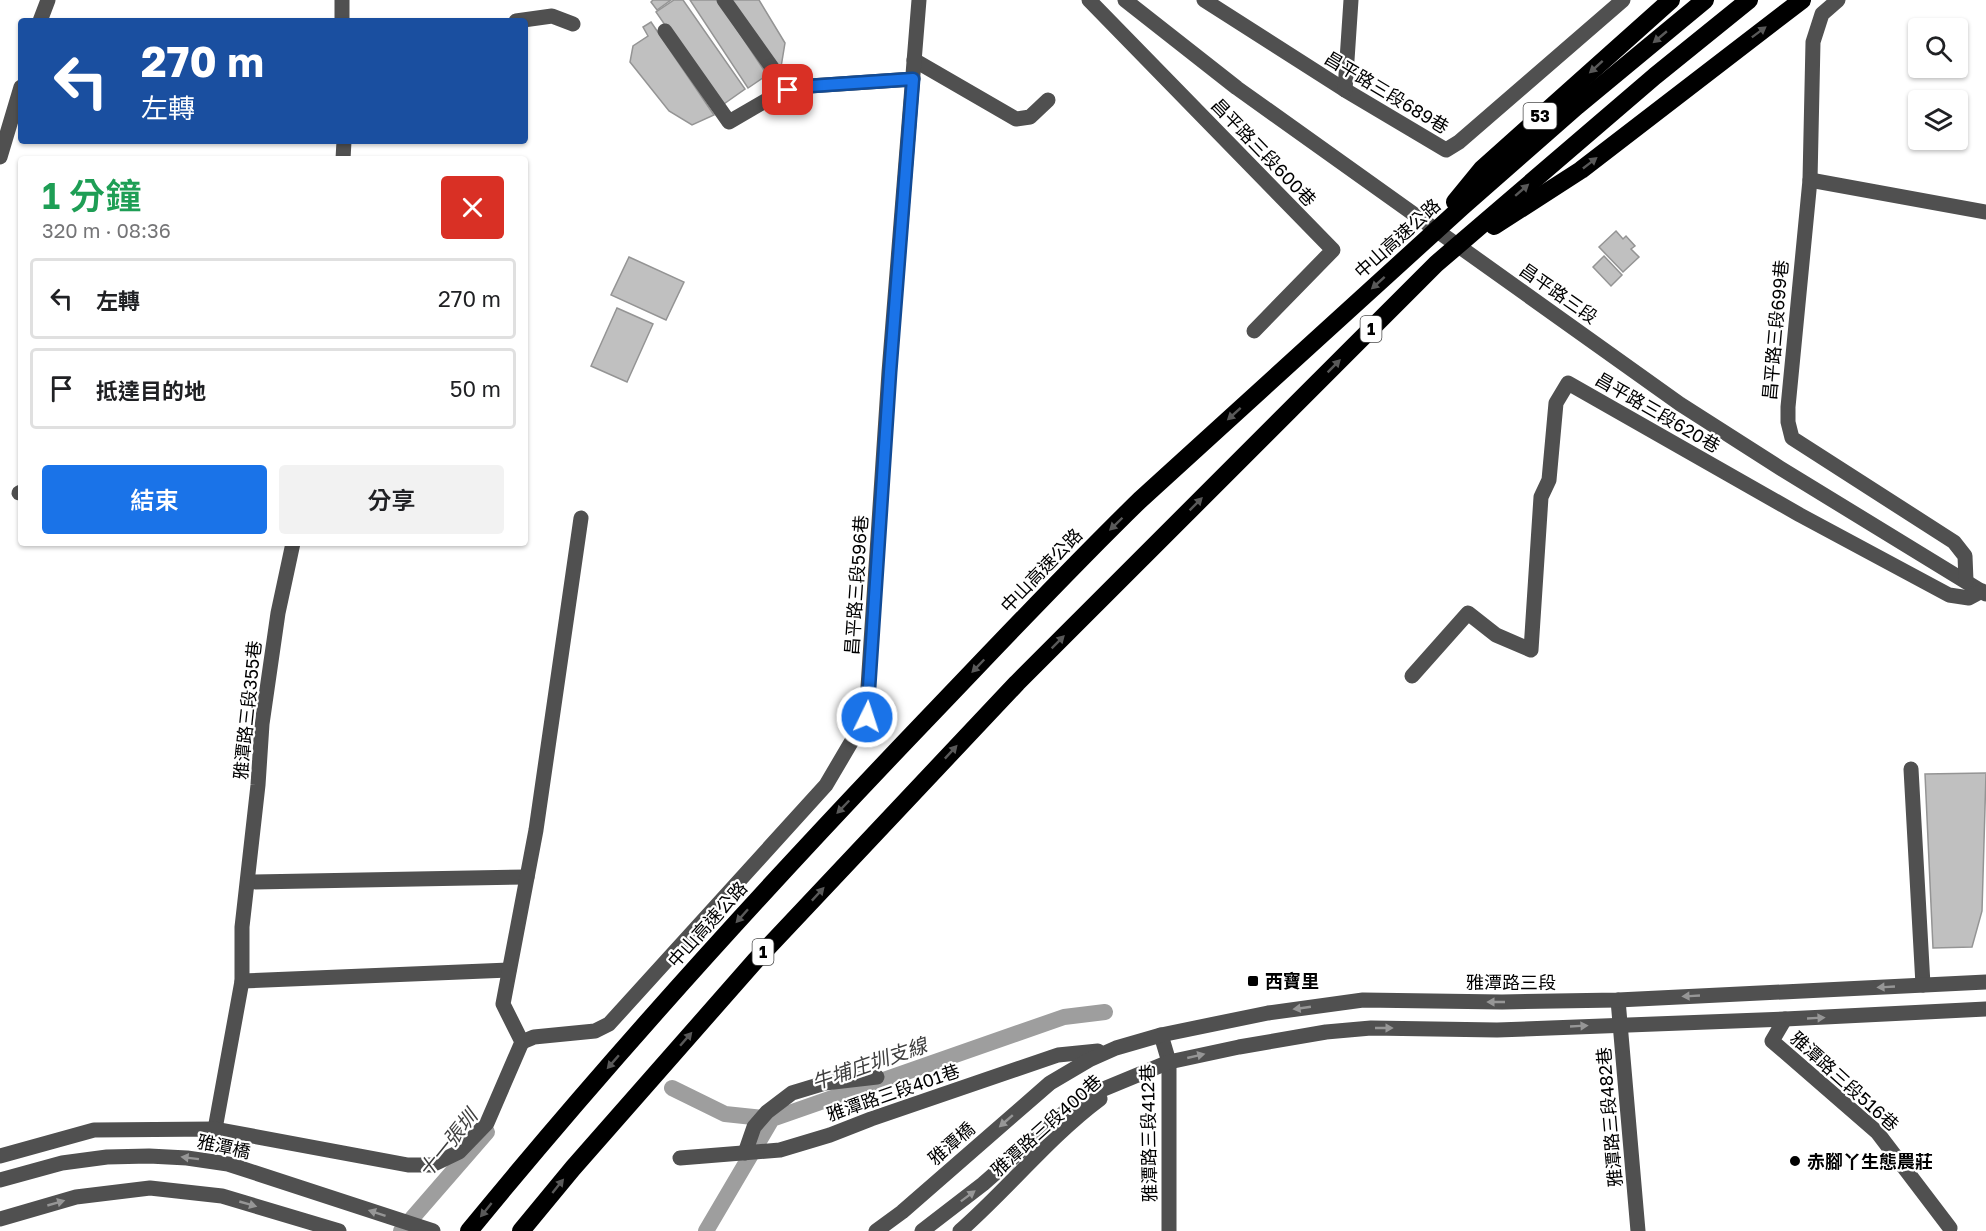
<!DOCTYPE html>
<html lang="zh-TW">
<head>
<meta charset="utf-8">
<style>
	body { margin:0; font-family:"Golos Text","Noto Sans TC",sans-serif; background:#f2f2f2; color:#202124; height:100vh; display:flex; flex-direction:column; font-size:22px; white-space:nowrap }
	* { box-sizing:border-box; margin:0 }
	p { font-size:20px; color:#757577 }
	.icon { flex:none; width:33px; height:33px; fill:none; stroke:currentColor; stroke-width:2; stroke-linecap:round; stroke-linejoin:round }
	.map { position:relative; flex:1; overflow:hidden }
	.sheet { position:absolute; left:18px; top:156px; width:510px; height:390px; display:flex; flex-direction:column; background:#fff; border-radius:6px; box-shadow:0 2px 4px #0004 }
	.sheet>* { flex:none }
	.guide { position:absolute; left:18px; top:18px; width:510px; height:126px; border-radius:6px; box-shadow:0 2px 4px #0004; background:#1a4fa0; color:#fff; overflow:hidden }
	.controls { position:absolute; left:1908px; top:18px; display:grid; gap:12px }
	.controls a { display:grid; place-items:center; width:60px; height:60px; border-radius:6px; background:#fff; box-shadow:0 2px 4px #0004; font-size:30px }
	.pin { position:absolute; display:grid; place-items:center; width:51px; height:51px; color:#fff; margin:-26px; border-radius:12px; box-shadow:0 3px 9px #0006 }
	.me { position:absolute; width:66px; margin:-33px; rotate:4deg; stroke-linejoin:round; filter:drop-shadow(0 0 4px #0008) }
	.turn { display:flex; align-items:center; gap:21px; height:126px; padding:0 24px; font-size:27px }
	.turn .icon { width:78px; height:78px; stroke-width:2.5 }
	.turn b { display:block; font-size:42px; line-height:51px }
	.round { display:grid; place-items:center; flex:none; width:63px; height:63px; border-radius:6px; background:#f2f2f2 }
	.overview { display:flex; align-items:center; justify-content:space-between; height:102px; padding:0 24px }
	h1 { font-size:36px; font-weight:600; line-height:45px; color:#1e9e55 }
	.button { display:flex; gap:12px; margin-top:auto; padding:12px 24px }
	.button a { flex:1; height:69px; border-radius:6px; background:#1a73e8; color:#fff; font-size:24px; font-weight:600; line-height:69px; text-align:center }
	.button a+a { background:#f2f2f2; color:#202124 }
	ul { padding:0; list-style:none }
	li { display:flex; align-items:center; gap:18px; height:81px; margin:0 12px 9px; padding:0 12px; border:3px solid #e0e0e0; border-radius:6px }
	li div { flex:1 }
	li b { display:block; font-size:22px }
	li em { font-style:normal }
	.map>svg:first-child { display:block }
</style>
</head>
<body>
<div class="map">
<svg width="1986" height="1231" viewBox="0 0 1986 1231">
	<rect width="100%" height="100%" fill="#fff"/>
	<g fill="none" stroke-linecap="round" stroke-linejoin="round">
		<g stroke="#9e9e9e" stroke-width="16">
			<path d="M672,1088L725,1114L772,1119"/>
			<path d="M401,1231L487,1132"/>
			<path d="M706,1231L772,1119L1064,1017L1105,1012"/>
		</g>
	</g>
	<g fill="#c0c0c0" stroke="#949494" stroke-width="1.5">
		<path d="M653,0H671L657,10L651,2Z"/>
		<path d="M674,0H683L745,89L721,106L656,12Z"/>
		<path d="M690,0H718L767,75L748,88Z"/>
		<path d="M728,0H759L785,43L780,73Z"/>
		<path d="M651,22L714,115L692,125L669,111L630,62L633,46L648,36L643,27Z"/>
		<path d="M1616,231L1623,239L1626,236L1635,246L1631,249L1639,257L1623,272L1599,247Z"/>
		<path d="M1604,256L1622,275L1611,286L1593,267Z"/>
		<path d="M629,257L684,282L666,320L611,295Z"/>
		<path d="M617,308L653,324L627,382L591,366Z"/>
		<path d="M1986,773L1982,911L1972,947L1933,948L1925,774Z"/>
	</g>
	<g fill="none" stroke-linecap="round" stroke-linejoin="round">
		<g stroke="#505050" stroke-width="15">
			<path d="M342,0V21"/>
			<path d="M724,0L788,90"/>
			<path d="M1089,0L1333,250L1254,331"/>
			<path d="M1125,0L1237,88L1680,404L1780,468L1986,594"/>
			<path d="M1204,0L1345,90L1446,150L1459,142L1623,0"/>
			<path d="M1838,0L1822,14L1813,42L1810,180L1788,407V422L1792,438L1954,542L1965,556L1966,581"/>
			<path d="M40,21L48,0"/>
			<path d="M516,21L552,16L573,24"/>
			<path d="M665,31L729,122L772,97L795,87L913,79"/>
			<path d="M914,60L1016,119L1030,117L1048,100"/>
			<path d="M1345,90L1351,0"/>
			<path d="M0,157L21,87"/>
			<path d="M343,159L344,141"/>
			<path d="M1810,180L1986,212"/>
			<path d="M19,493L21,492"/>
			<path d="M1412,676L1468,613L1496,635L1531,650L1541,497L1549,480L1556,403L1568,383L1800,515L1949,595L1969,598L1982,591"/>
			<path d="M1911,769L1923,985"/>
			<path d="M248,882L527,877"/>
			<path d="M242,981L509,970"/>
			<path d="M1618,1000L1638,1231"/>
			<path d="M1785,1019L1772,1041L1877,1132L1950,1228"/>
			<path d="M1161,1035L1169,1062V1231"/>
			<path d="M522,1042L534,1037L595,1031L609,1024L826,785L866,717L889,372L919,0"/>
			<path d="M215,1129L242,981V927L258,785L262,724L278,613L293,543"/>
			<path d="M745,1153L754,1127L767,1112L792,1093L825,1083L877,1077"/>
			<path d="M0,1156L94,1130L215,1129L408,1165H432L459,1152L487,1123L522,1042L503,1004L536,830L581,518"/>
			<path d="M680,1158L780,1150L830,1135L871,1119L1058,1055L1098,1051"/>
			<path d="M0,1180L62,1163L107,1157L149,1156L187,1158L228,1164L433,1231"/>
			<path d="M0,1219L76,1197L150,1188L222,1196L339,1231"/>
			<path d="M876,1231L902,1212L1050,1083L1089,1060L1116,1048L1161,1035L1268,1013L1363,1000L1502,1002L1618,1000L1986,982"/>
			<path d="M922,1231L983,1184L1066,1111L1094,1093L1169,1062L1239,1047L1326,1032L1371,1028L1497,1030L1785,1019L1986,1009"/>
			<path d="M960,1231C1008,1189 1049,1137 1100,1099"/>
		</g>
		<g stroke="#000" stroke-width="18">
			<path d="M1455,202L1482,169L1671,0"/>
			<path d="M1494,226L1581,170L1802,0"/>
			<path d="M469,1231C613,1055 767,886 924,722C996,647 1066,572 1140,500L1463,206L1577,106L1705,0"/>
			<path d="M521,1231L573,1168L755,961L1017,683L1436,264L1655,76L1749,0"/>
		</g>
	</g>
	<defs><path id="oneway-solid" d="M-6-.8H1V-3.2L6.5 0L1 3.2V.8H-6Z" transform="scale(1.5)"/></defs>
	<g fill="#595959">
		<use href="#oneway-solid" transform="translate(1759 32) rotate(-37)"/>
		<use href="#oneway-solid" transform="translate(1660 37) rotate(140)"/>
		<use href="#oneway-solid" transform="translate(1596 67) rotate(138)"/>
		<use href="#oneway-solid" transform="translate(1590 163) rotate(-38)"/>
		<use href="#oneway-solid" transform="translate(1522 190) rotate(-41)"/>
		<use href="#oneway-solid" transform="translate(1378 283) rotate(138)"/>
		<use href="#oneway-solid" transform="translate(1334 366) rotate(-45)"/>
		<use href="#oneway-solid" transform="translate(1234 414) rotate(138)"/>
		<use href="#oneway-solid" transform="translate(1196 504) rotate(-45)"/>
		<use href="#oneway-solid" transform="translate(1116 524) rotate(136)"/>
		<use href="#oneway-solid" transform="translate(1058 642) rotate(-45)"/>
		<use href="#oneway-solid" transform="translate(978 666) rotate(134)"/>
		<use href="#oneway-solid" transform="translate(951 752) rotate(-47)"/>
		<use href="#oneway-solid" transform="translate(843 807) rotate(134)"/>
		<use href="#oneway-solid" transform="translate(818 894) rotate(-47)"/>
		<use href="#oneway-solid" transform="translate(742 916) rotate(132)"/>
		<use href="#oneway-solid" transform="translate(686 1039) rotate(-49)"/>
		<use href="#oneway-solid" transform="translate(613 1062) rotate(131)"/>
		<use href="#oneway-solid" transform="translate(558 1186) rotate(-51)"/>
		<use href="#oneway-solid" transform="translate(486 1210) rotate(129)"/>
	</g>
	<g fill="#969696">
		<use href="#oneway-solid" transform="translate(1886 987) rotate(177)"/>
		<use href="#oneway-solid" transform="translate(1691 996) rotate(177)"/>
		<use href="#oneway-solid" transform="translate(1496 1002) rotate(-180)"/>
		<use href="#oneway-solid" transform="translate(1302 1008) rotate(172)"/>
		<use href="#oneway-solid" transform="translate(1816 1018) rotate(-3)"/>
		<use href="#oneway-solid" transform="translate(1579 1026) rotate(-3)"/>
		<use href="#oneway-solid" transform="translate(1384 1028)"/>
		<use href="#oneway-solid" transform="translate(1196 1056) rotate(-13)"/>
		<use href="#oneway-solid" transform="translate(1006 1121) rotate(139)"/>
		<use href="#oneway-solid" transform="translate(190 1158) rotate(-173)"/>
		<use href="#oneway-solid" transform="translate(968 1196) rotate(-37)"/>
		<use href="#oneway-solid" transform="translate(56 1203) rotate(-16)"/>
		<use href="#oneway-solid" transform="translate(248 1204) rotate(16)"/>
		<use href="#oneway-solid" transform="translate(377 1213) rotate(-162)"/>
	</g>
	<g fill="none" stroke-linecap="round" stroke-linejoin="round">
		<defs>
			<path id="route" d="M788,90L795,87L913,79L890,372L867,717"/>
		</defs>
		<use href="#route" stroke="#114b97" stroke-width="15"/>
		<use href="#route" stroke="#1a73e8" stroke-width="10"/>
	</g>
	<g fill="#000" stroke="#fff" stroke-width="2">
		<rect x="1247" y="975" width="12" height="12" rx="3"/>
		<circle cx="1795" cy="1161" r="6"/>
	</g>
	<g text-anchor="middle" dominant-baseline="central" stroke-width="4.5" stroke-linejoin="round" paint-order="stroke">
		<g fill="#fff" stroke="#4c4c4c" stroke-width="1.5">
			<rect x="1523.5" y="103" width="33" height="26" rx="4.5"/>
			<rect x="1360.5" y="316" width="21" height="26" rx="4.5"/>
			<rect x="752.5" y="939" width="21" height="26" rx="4.5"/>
		</g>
		<g font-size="16" font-weight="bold" fill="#000">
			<text x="1540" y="116">53</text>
			<text x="1371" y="329">1</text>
			<text x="763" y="952">1</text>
		</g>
		<g font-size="18" fill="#000" stroke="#fff">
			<text transform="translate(1387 92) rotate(31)">昌平路三段689巷</text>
			<text transform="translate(1264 152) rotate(46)">昌平路三段600巷</text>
			<text transform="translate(1397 238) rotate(-42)">中山高速公路</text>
			<text transform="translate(1559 293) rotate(35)">昌平路三段</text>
			<text transform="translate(1775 330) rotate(-85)">昌平路三段699巷</text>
			<text transform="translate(1658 412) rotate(30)">昌平路三段620巷</text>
			<text transform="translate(1041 570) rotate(-46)">中山高速公路</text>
			<text transform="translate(856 585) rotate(-86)">昌平路三段596巷</text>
			<text transform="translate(247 710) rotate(-84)">雅潭路三段355巷</text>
			<text transform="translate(707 924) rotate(-48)">中山高速公路</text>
			<text x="1511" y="982">雅潭路三段</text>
			<text transform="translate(1845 1081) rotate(42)">雅潭路三段516巷</text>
			<text transform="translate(893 1092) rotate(-19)">雅潭路三段401巷</text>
			<text transform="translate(1609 1117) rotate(-95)">雅潭路三段482巷</text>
			<text transform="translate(1046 1125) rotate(-42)">雅潭路三段400巷</text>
			<text transform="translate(1148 1133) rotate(-91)">雅潭路三段412巷</text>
			<text transform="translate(951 1143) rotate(-41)">雅潭橋</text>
			<text transform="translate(224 1146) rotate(12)">雅潭橋</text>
		</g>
		<g font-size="18" font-weight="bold" fill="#000" stroke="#fff" text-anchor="start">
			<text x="1265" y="981">西寶里</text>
			<text x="1807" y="1161">赤腳丫生態農莊</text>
		</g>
		<g font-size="20" font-style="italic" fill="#3f3f3f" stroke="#fff">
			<text transform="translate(869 1063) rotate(-19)">牛埔庄圳支線</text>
			<text transform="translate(447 1143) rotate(-51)">十一張圳</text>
		</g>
	</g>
</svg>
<div class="controls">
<a><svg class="icon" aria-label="search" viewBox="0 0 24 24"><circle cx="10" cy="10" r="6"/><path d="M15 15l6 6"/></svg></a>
<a><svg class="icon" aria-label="layers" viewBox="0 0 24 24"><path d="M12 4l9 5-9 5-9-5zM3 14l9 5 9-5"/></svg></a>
</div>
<div class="pin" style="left:788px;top:90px;background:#d93025"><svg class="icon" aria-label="arrive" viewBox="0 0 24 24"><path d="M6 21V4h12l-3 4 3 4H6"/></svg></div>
<svg class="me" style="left:867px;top:717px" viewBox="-20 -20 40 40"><circle r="17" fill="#1a73e8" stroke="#fff" stroke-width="3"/><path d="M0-11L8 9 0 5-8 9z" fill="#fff"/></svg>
<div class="guide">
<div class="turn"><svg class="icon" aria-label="left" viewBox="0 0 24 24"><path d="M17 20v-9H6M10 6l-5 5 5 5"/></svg><div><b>270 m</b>左轉</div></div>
</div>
<section class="sheet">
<div class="overview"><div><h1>1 分鐘</h1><p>320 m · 08:36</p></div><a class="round" style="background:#d93025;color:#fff"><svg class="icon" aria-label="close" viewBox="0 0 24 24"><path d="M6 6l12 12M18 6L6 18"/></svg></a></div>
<ul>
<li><svg class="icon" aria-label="left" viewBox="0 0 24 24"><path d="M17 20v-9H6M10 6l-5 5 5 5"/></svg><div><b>左轉</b></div><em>270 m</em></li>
<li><svg class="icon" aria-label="arrive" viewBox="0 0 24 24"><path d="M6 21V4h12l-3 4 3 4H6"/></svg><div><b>抵達目的地</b></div><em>50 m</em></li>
</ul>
<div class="button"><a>結束</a><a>分享</a></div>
</section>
</div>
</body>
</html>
